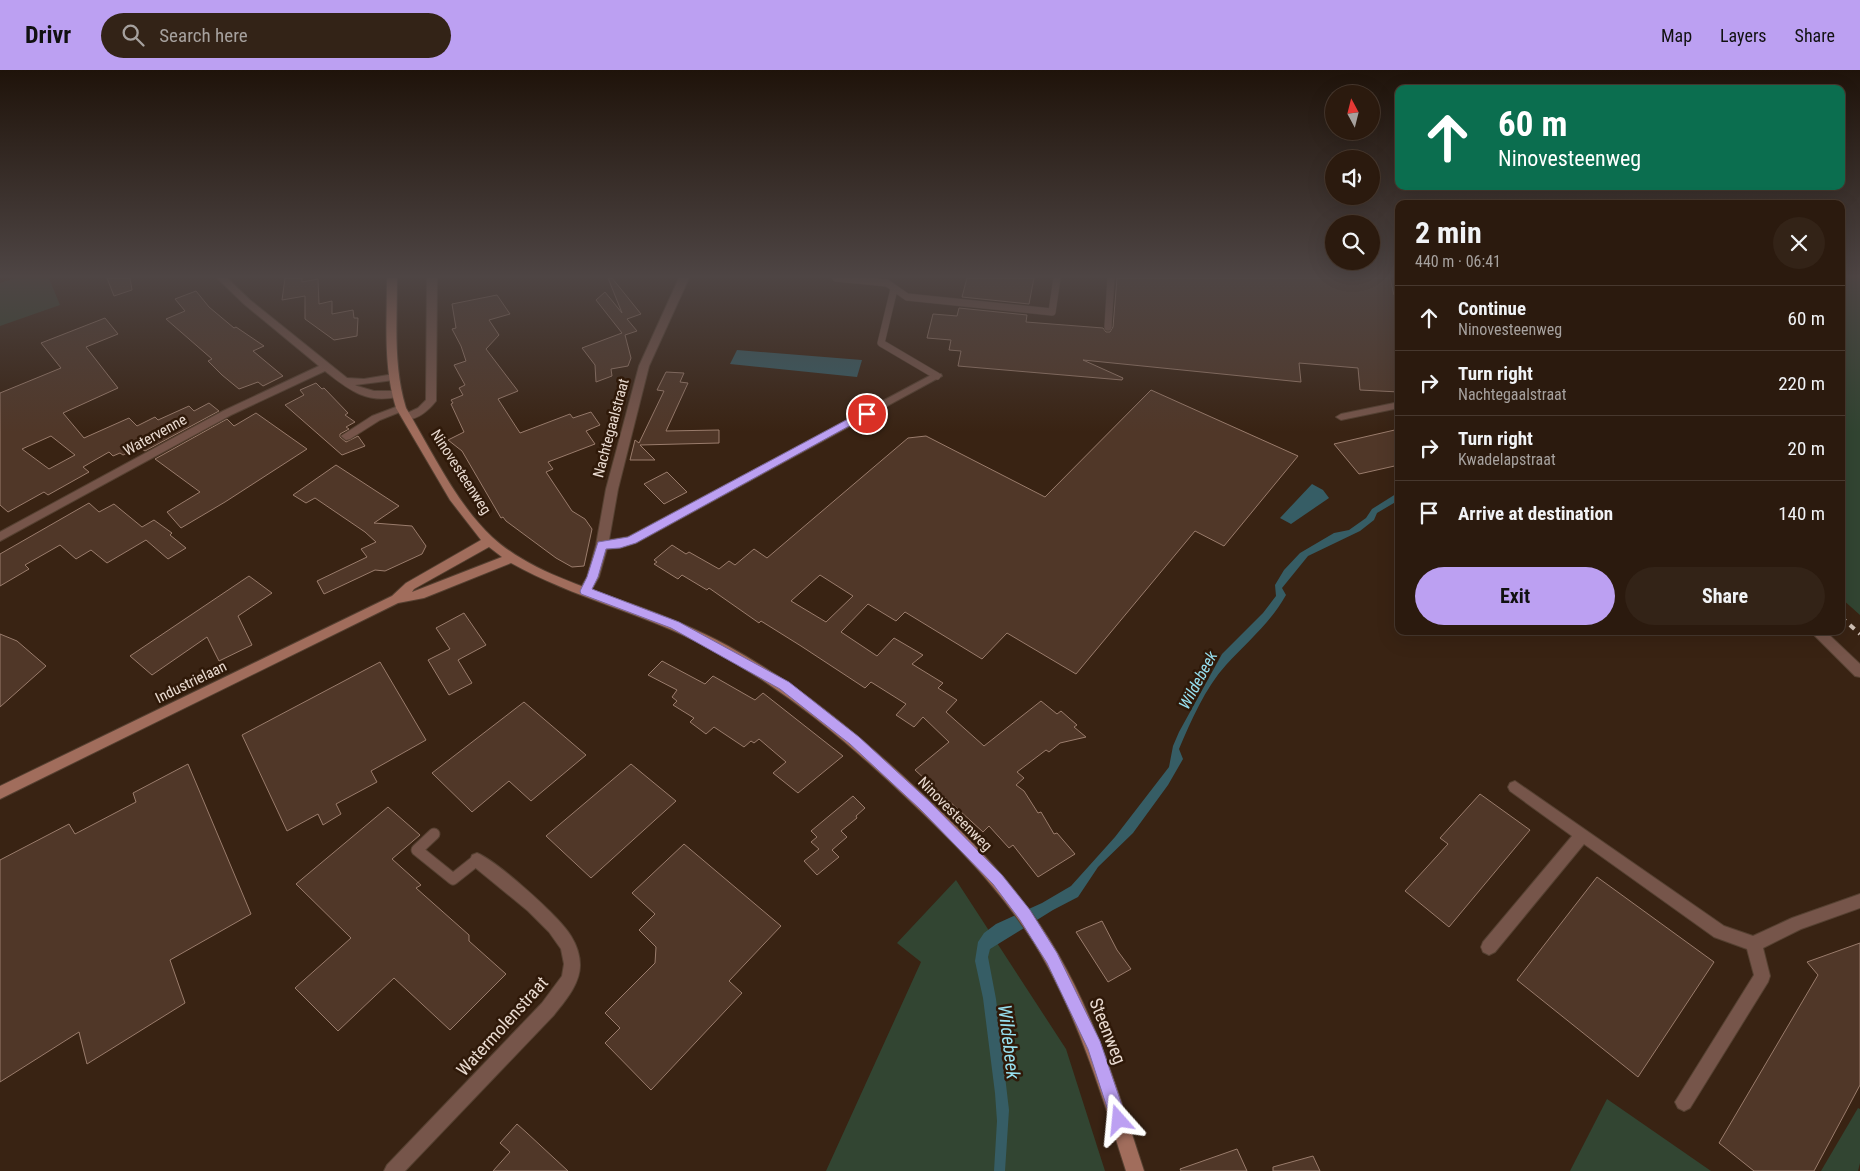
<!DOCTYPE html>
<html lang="en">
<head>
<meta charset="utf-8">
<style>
	body { margin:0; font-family:"Roboto Condensed",sans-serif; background:#332317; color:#f1f3f6; height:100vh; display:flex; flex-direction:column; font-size:19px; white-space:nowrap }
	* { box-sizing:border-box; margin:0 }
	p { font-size:16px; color:#a6a19e }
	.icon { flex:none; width:28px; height:28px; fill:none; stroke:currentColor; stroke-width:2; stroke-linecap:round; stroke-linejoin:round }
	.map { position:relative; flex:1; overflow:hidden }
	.side { position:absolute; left:1395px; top:130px; width:450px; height:435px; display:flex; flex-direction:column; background:#2b1a0e; border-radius:10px; box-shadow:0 5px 20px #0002,0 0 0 1px #47382e }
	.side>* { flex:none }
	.hud { position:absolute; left:1395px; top:15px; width:450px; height:105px; border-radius:10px; box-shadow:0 5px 20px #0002,0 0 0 1px #47382e; background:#0b6e4f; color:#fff; overflow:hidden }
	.needle { width:32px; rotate:353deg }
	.tools { position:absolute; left:1325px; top:15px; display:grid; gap:10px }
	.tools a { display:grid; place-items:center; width:55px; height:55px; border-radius:50%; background:#2b1a0e; box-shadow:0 5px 20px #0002,0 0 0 1px #47382e; font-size:25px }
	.pin { position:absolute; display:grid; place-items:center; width:42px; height:42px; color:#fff; margin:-21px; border:2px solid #fff; border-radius:50%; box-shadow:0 1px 5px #0007 }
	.me { position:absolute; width:55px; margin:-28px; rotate:342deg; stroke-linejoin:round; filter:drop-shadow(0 0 4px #0008) }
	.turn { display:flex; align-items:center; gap:18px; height:105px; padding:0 20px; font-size:22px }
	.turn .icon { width:65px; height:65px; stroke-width:2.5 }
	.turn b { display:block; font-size:35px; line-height:42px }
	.round { display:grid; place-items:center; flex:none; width:52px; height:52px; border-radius:26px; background:#332317 }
	.summary { display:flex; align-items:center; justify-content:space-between; height:85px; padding:0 20px }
	h1 { font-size:30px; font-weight:700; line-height:38px }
	.button { display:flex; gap:10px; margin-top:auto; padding:10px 20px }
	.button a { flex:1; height:58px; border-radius:30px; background:#bca0f2; color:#111; font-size:20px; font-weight:700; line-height:58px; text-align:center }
	.button a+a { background:#332317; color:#f1f3f6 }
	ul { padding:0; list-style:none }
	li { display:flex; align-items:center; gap:15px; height:65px; padding:0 20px; border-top:1px solid #47382e }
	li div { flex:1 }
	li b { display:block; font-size:19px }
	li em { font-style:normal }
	header { display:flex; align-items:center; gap:30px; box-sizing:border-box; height:70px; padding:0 25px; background:#bca0f2; color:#111 }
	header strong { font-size:24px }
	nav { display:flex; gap:28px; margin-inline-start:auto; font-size:18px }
	.search { width:350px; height:45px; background:#332317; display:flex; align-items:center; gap:12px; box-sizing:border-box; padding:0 18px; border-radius:28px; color:#a6a19e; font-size:19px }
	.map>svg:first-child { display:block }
</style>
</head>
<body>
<header>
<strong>Drivr</strong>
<div class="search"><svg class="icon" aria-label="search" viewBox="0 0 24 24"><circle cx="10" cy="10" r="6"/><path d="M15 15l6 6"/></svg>Search here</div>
<nav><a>Map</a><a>Layers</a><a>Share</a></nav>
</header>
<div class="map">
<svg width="1860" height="1101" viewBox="0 0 1860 1101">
	<rect width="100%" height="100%" fill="#392313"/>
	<g fill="#324532">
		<path d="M15,208H49L60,235L0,256V213Z"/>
		<path d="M1841,208H1860V545L1841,528Z"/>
		<path d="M956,810L1066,979L1105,1101H826L921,892L897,873Z"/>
		<path d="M1607,1029L1711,1101H1570Z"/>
		<path d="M1858,1038L1860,1039V1093L1858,1101H1821Z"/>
	</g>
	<g fill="#365d65">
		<path d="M737,280L862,290L857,307L730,294Z"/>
		<path d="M1312,414L1323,420L1329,428L1291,454L1280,448Z"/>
		<path d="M1399,422V430L1377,443L1374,450L1360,461L1308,486L1282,518L1286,525C1271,552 1247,572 1226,595C1205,618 1191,651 1179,679L1183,689L1168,715L1133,763L1098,797L1078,827L1053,840L990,879L988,887L996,929L1009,1040L1005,1101H994L997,1051L995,1023L983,928L975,891L978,872L984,863L996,854L1042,833L1071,816L1115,767L1169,697L1173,676L1179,662L1222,584L1263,543L1276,526L1275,515L1284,500L1300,483L1334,463L1349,460L1366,448L1372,439Z"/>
	</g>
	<g fill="#503728" stroke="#9a7c6c" fill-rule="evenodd">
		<path d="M107,208H130L132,220L114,226Z"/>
		<path d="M285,208H302V212L318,209L319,234L332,231V244L353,240L354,248H358L357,266L334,270L305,249V226L282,230Z"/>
		<path d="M608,208H612L641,244L627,249L637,261L625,265L631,288L628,296L611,299L612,306L596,312L595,295L582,278L622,263L596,230L605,222L622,243Z"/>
		<path d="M967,208H1034L1029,234L962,227Z"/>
		<path d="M1117,208H1390L1394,225H1399V322L1360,320L1358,298L1299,293L1301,312L1083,290L1123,308L1122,310L958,296L961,281L949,280L951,270L927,268L933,244L957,246L959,238L1027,245L1026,252L1103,258L1106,262H1110L1113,257Z"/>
		<path d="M196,221L209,237L234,258L236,257L264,276L253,281L283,306L263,316L258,312L239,319L222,305L208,291L212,289L166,249L185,241L175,229Z"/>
		<path d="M497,225L510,244L489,250L499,265L486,279L518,321L498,329L520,363L570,344L573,348L591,342L600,355L586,361L595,374L548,392L553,399L546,402L572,441L585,449L592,459L584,496L572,497L556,488L506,451L503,447L501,448L462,381L448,370L464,362L451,334L453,333L451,330L463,325L459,318L465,315L454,295L466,291L461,276L452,259L456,258L452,234Z"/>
		<path d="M105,248L118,264L86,277L118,318L63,343L84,368L129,348L137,356L155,347L158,350L189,336L194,341L209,333L219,341L145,381L139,377L123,385L120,383L113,386L109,382L83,397L89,402L48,425L44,422L8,442L0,435V323L61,298L41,273ZM51,366L75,385L49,399L22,379Z"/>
		<path d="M666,302L684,303L680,312L688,313L666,361L719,360V373L640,375L655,390H630L635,370L639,373L664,321L657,320Z"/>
		<path d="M316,313L322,319L324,318L348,343L345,345L355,352L346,357L349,359L340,364V367L346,372L358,366L365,376L342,385L285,335L304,325L300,320Z"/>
		<path d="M1151,320L1298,386L1224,476L1195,461L1076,604L1007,563L982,589L905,542L896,551L868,534L841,562L877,586L894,568L923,585L912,594L943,613L938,618L957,630L946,642L984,676L1041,631L1057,644L1061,641L1077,655L1074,657L1086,667L1060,673L1049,682L1046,680L1017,702L1024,708L1016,715L1024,721L1038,743L1041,742L1054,764L1057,763L1075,784L1038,807L1013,775L1009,778L989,756L983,762L915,700L949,672L923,647L914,657L896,645L906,634L871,612L865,618L801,576L761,551L759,553L709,518L707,520L682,505L678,509L654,494L657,492L654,490L672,475L686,484L689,482L719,499L729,491L735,495L754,479L767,488L908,368L926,366L1045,427ZM820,505L853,526L826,552L791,531Z"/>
		<path d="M256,343L307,379L225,432L181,458L167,442L200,422L155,389L227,349L234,356Z"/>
		<path d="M1399,359V395L1359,404L1334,374Z"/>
		<path d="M336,395L399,436L374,453L412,456L426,476L422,484L385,501L375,500L324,524L317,511L367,487L361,479L376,472L365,462L315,428L306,433L293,425Z"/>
		<path d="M667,402L687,422L664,434L644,414Z"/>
		<path d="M89,433L99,442L114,434L142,457L154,450L172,463L170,465L186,478L168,489L146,470L107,493L91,480L76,489L60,475L25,495L29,499L0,516V484Z"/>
		<path d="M249,506L272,523L238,546L252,575L219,591L207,567L152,605L130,586Z"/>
		<path d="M464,543L486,575L458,590L472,613L449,625L428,590L450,579L436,558Z"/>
		<path d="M0,564L17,571L46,596L0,637Z"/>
		<path d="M662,591L705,614L713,606L755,630L763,623L843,686L798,723L773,703L786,692L759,669L754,673L751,671L744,677L714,657L706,664L690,652L694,648L673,635L677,631L672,627L677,620L648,605Z"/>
		<path d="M380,592L426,670L371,701L377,712L336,734L341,744L323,755L318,744L287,761L242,665Z"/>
		<path d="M524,632L586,685L531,731L509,711L472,742L432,703Z"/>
		<path d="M188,694L251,844L170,890L185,933L87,994L79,962L0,1012V790L69,754L75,764L136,732L133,723Z"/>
		<path d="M631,694L676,731L591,808L546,766Z"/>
		<path d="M1480,724L1530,760L1449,857L1405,821L1448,774L1440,768Z"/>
		<path d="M853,726L865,738L856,746L857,748L841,761L847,767L832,780L839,787L817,805L804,791L819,779L811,772L817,767L811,761Z"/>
		<path d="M388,737L420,765L392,789L421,815L416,818L469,865V871L506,904L450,960L394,908L338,961L295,918L351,868L296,814Z"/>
		<path d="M684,774L781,856L729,911L742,923L651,1020L605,973L620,958L605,943L655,893L656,877L639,860L655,844L632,823Z"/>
		<path d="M1597,807L1714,892L1638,1007L1517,910Z"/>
		<path d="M1102,851L1117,880L1131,899L1108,912L1076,862Z"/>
		<path d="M1860,873V1015L1814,1101H1754L1719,1073L1818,905L1807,892Z"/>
		<path d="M517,1054L527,1063L568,1101H493L510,1082L500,1073Z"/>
		<path d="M1237,1079L1247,1101H1181L1180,1099Z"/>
		<path d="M1313,1086L1320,1101H1273V1097Z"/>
	</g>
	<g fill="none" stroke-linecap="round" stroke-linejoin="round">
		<defs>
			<g id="lane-far1">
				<path d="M836,208L887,213L907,227L1052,242L1057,208"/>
				<path d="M894,219L881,273L937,306"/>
				<path d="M1108,257L1111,208"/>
			</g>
			<path id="lane" d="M434,764L417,780L453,809L477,790"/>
			<g id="street">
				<path d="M217,208H227L250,230L347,308L364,309L394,304L399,307L394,310L355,315L357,316L374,321H396L401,324L400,326C368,335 349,320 325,301L231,345L0,471V462L223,341L319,296L244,234Z"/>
				<path d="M427,208H437L436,331C429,340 416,352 403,349V345L418,338L426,330Z"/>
				<path d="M679,208H689L649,296L618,419L609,470L628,467L933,304H941L942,306L636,473L620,478L607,479L599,507L589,524L585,526L579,521L587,507L596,475L606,419L639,296Z"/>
				<path d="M1399,332V338L1341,350L1336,347L1341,344Z"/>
				<path d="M401,335L406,338L405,340L380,350L350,369L346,370L341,366L372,346Z"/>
				<path d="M1810,561H1825L1860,594V607L1855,606Z"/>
				<path d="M1515,711L1724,856L1753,866L1792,848L1860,824V838L1801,859L1763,878L1770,906L1768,912L1690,1038L1684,1041L1678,1038L1675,1032L1754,905L1747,879L1714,867L1584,774L1495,882L1489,885L1483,882L1481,877L1483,872L1572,766L1510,721L1508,717L1510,713Z"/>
				<path d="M477,783C497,791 560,847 571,866C576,874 580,885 580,895C580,914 565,931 554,945L405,1101H384L387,1095L542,933L562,906L564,894L561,879L549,862L528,841L472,795L470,790L472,785Z"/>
			</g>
			<path id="secondary" d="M387,208H397C397,252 393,296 406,338C432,381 455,432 492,467C529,501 585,517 631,534C665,546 697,559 728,576C799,615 859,665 918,720C971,769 1022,821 1058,884C1097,952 1120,1027 1144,1101H1126C1104,1032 1083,962 1048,897C1014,833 962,780 909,730C847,671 784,618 707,577C644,543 573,528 511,493L424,528L398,533L0,729V716L392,526L406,513L481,470L450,430L396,338C383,296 387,252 387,208ZM489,477L502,487L412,522L414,519Z"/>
		</defs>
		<use href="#lane-far1" stroke="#554031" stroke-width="8"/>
		<use href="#lane" stroke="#554031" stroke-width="13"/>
		<use href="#street" stroke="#554031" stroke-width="2"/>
		<use href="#secondary" stroke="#554031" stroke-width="2"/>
		<use href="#lane-far1" stroke="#76554a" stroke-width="7"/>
		<use href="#lane" stroke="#76554a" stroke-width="11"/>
		<use href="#street" fill="#76554a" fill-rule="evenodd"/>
		<use href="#secondary" fill="#a16d5c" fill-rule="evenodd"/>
		<path stroke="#d0c0b5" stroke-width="4" stroke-dasharray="6 6" stroke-linecap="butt" d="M1841,547L1860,564"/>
	</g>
	<linearGradient id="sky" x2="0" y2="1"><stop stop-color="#1f130a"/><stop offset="0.57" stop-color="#4e4544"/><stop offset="1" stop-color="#4e4544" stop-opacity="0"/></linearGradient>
	<rect width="1860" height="362" fill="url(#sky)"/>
	<path fill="#bca0f2" stroke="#7a689d" d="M863,341H867L871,344L636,473L620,478L606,479L598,507L592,519L679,552L789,612L859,667L929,731L1002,805L1030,840L1057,883L1100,971L1127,1050L1125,1056L1119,1058L1113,1056L1088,979L1047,893L1020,850L993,814L920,739L850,674L780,619L671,558L581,524L580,521L587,507L598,472L628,467Z"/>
	<g text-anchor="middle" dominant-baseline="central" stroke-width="5" stroke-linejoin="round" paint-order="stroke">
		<g font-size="15" fill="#e9dad0" stroke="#2f1909">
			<text transform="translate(611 358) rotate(-75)">Nachtegaalstraat</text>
			<text transform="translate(155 365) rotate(-29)">Watervenne</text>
			<text transform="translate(461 402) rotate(57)">Ninovesteenweg</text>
			<text transform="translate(191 612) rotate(-26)">Industrielaan</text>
			<text transform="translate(955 744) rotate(45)">Ninovesteenweg</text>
		</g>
		<g font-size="16" font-style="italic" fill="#98e1f1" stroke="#2f1909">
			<text transform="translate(1198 610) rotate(-62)">Wildebeek</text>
		</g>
		<g font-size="18" fill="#e9dad0" stroke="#2f1909">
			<text transform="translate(502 956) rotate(-48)">Watermolenstraat</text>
			<text transform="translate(1108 961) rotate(68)">Steenweg</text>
		</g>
		<g font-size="19" font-style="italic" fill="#98e1f1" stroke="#2f1909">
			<text transform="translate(1009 972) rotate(83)">Wildebeek</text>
		</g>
	</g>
</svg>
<div class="tools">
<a><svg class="needle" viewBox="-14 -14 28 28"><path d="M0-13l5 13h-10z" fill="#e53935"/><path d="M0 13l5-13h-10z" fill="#a6a19e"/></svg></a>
<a><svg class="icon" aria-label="sound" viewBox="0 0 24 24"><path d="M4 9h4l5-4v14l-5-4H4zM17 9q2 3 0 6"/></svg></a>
<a><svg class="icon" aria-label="search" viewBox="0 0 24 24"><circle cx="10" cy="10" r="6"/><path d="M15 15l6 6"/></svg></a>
</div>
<div class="pin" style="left:867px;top:344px;background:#d93025"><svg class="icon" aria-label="arrive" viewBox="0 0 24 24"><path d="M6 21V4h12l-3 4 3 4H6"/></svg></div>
<svg class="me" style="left:1119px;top:1050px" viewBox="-20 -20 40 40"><path d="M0-17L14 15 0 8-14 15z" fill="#bca0f2" stroke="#fff" stroke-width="4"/></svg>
<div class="hud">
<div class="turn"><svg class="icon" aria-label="ahead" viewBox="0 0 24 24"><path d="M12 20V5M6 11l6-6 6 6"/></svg><div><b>60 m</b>Ninovesteenweg</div></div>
</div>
<section class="side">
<div class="summary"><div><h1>2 min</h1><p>440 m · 06:41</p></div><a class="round"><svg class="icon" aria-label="close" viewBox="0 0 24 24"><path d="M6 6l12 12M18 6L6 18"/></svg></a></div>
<ul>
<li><svg class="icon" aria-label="ahead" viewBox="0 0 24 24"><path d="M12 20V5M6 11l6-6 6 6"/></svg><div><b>Continue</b><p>Ninovesteenweg</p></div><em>60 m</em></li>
<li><svg class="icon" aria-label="right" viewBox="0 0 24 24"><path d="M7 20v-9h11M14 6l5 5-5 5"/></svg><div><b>Turn right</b><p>Nachtegaalstraat</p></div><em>220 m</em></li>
<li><svg class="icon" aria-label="right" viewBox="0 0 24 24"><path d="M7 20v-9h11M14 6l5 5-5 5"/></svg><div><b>Turn right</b><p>Kwadelapstraat</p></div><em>20 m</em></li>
<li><svg class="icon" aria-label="arrive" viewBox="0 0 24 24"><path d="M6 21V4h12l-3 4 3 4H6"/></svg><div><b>Arrive at destination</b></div><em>140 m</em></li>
</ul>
<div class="button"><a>Exit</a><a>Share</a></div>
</section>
</div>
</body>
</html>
